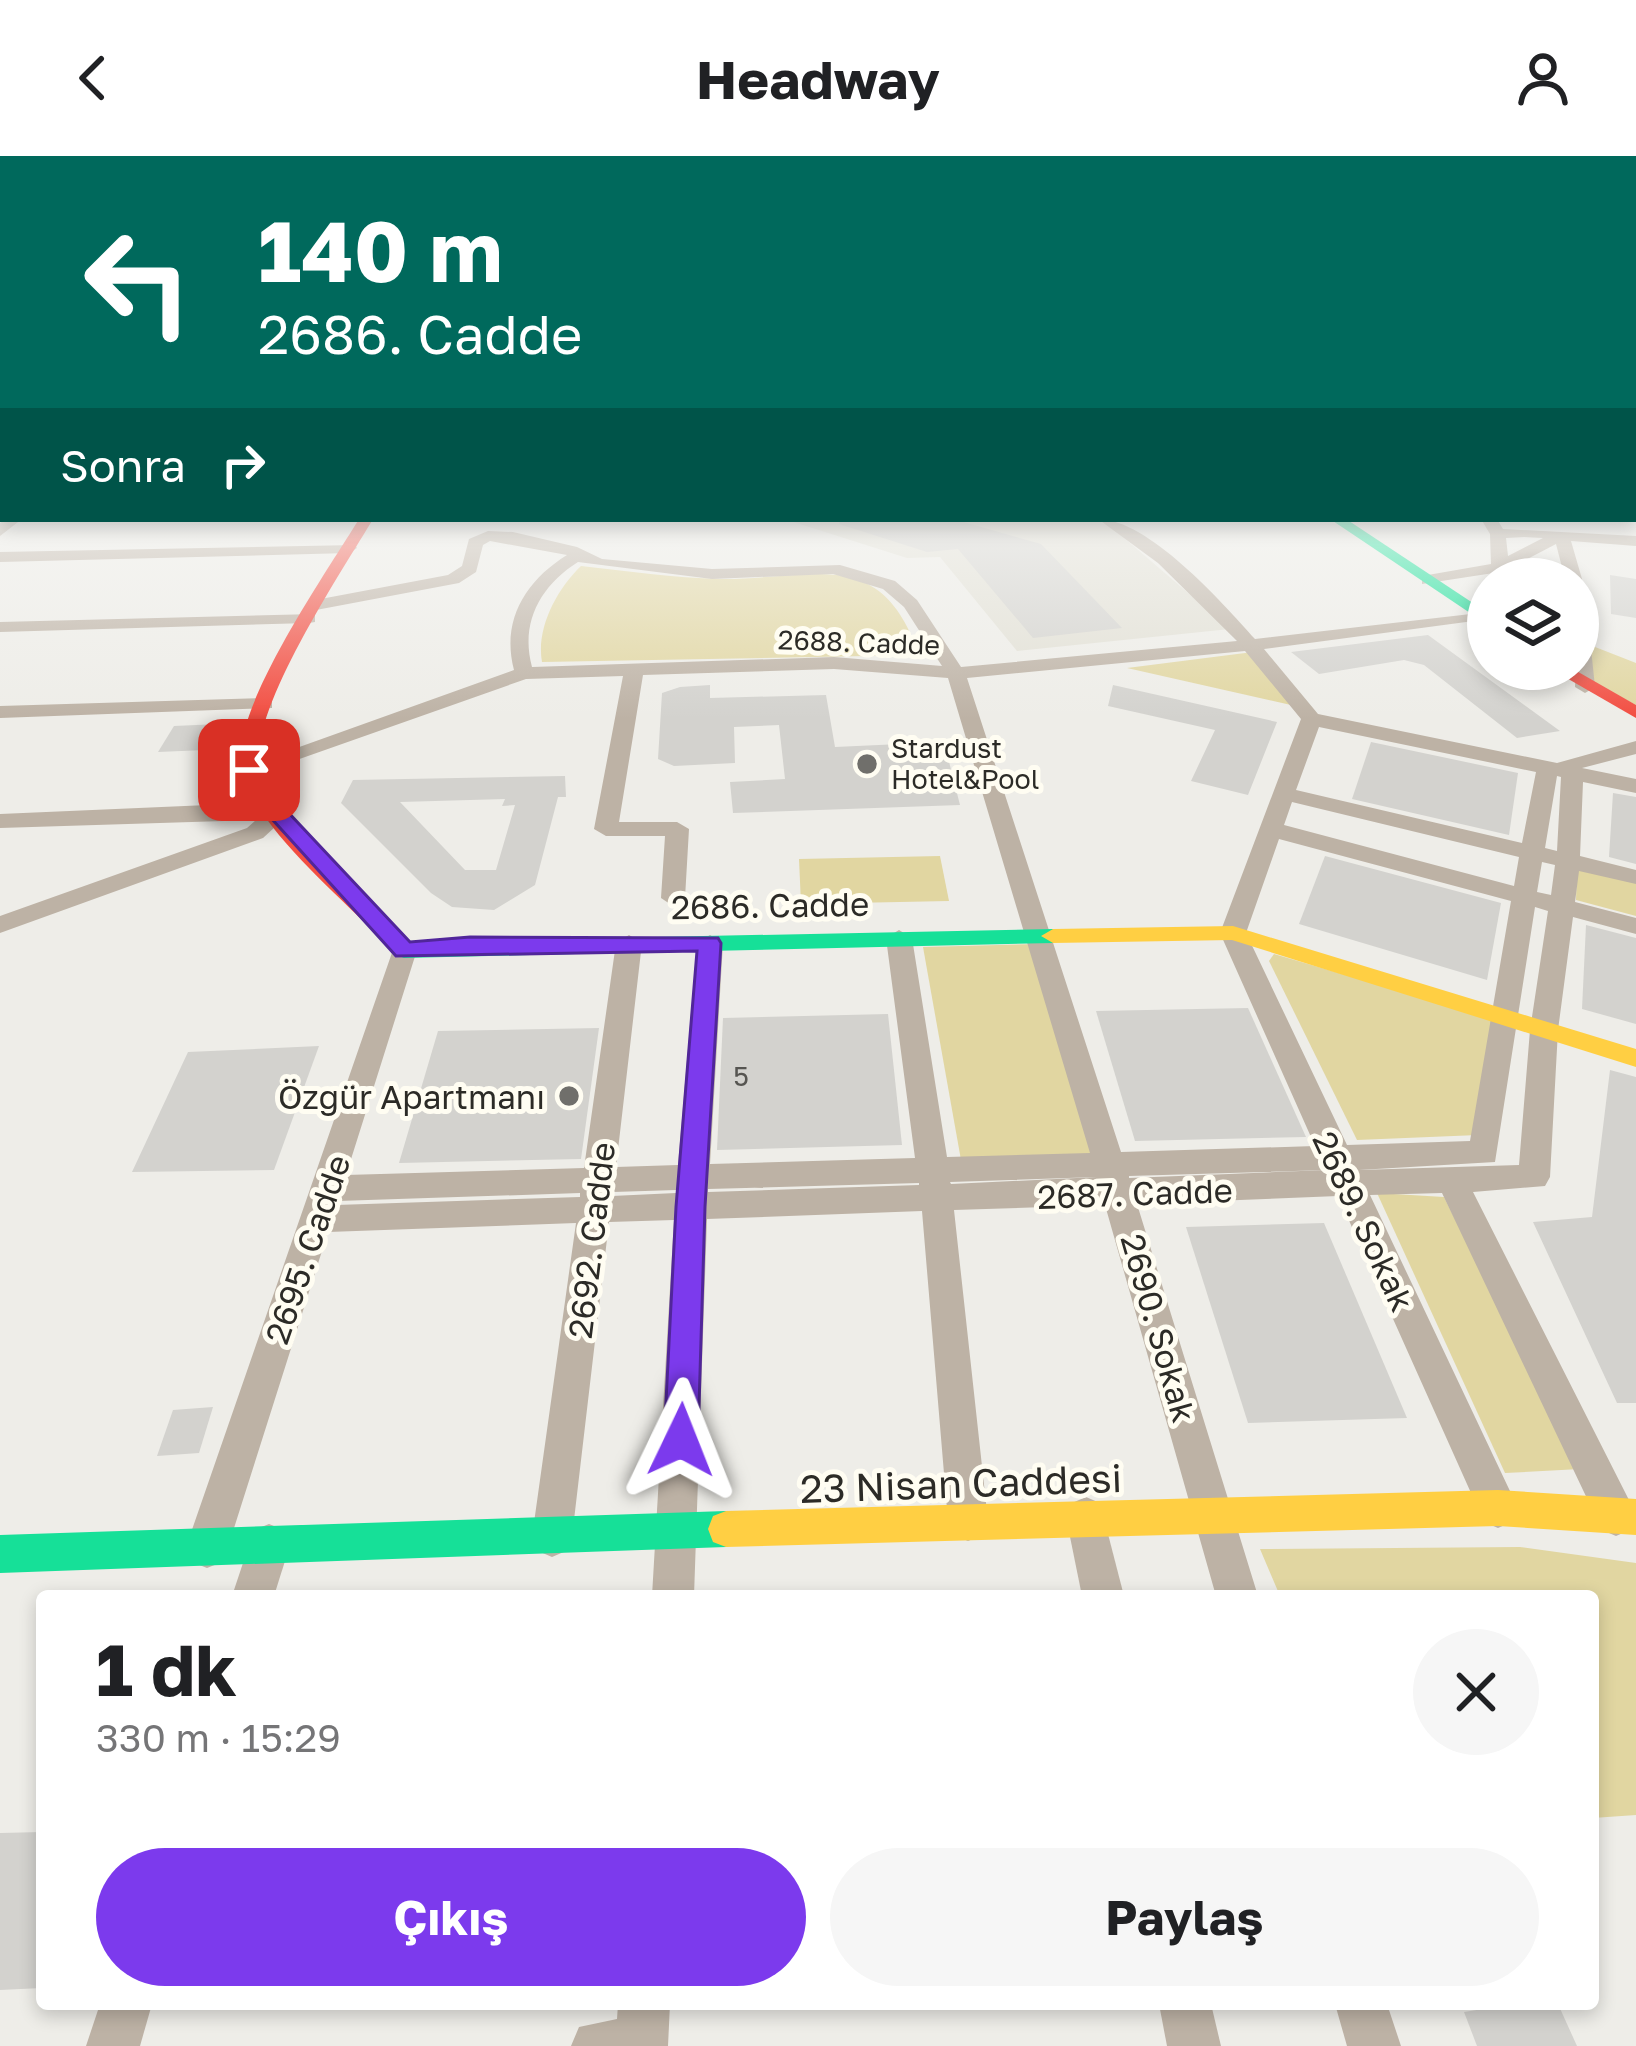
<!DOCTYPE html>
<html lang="tr">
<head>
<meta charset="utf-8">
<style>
	body { margin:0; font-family:"Golos Text",sans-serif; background:#f6f6f6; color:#202124; height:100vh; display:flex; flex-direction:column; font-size:45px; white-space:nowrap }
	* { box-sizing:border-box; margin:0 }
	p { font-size:39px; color:#757577 }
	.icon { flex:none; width:66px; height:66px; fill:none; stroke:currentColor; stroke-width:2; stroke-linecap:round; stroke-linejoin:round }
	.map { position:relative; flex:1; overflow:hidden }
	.drawer { position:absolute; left:36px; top:1434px; width:1563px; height:420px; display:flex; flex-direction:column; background:#fff; border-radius:12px; box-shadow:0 6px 18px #0003 }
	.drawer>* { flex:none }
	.banner { position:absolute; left:0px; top:0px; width:1638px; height:366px; box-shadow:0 6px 18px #0003; background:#00695c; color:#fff; overflow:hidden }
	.tools { position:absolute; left:1467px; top:402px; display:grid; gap:24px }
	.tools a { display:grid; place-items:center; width:132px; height:132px; border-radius:50%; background:#fff; box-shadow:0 6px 18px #0003; font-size:60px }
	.pin { position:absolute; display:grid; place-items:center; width:102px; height:102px; color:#fff; margin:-51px; border-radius:24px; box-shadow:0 6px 18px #0006 }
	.me { position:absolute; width:132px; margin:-66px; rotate:2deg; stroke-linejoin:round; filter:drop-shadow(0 0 9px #0008) }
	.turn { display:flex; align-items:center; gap:42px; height:252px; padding:0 60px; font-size:54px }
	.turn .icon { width:156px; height:156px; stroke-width:2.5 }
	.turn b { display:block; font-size:84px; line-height:102px }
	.then { display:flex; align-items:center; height:114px; padding:0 60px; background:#0003; gap:24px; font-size:45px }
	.round { display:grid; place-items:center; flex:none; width:126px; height:126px; border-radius:63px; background:#f6f6f6 }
	.head { display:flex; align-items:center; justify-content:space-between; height:204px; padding:0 60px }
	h1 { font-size:72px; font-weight:700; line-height:90px }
	.button { display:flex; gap:24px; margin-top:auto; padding:24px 60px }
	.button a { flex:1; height:138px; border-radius:72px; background:#7c3aed; color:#fff; font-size:48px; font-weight:700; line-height:138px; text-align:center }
	.button a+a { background:#f6f6f6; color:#202124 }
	header { display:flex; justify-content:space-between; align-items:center; height:156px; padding:0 60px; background:#fff; font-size:54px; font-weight:700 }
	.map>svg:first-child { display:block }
</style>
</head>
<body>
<header><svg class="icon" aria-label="back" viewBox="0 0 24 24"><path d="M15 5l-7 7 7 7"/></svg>Headway<svg class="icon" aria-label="person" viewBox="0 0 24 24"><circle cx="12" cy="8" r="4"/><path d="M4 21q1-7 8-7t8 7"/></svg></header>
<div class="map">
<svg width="1636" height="1890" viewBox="0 0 1636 1890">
	<rect width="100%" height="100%" fill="#eeede8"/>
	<path fill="#e2e0d5" d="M784,363H1092L1109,369L1230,473L1017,495L940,401L907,402Z"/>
	<g fill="#e1d6a1">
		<path d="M581,410C627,415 674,422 720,423C812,424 881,387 919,499L542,506C536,473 556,434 581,410Z"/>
		<path d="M1590,489L1636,507V549L1590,525Z"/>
		<path d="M1253,496L1291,549L1127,512Z"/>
		<path d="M940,700L949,745L801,748L799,703Z"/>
		<path d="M1577,710L1636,724V760L1576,744Z"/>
		<path d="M1038,788L1097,999L961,1004L923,791Z"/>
		<path d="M1274,798L1492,862L1478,979L1357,984L1269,805Z"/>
		<path d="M1377,1037L1444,1041L1580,1313L1505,1317Z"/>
		<path d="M1520,1391L1636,1407V1659L1593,1662V1440H1280L1260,1393Z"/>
	</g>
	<g fill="#d3d2ce" fill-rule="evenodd">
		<path d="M840,363H953L1041,388L1122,472L1033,482L958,393L927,396L839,368Z"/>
		<path d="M1610,419L1636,423V462L1611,458Z"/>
		<path d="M1428,479L1560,575L1517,582L1424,509L1404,504L1319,518L1291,496Z"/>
		<path d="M710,529V542L826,539L835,591L944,586L960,649L733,657L730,626L785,623L779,569L734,571L735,607L674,610L658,603L662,537L680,531Z"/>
		<path d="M1113,529L1277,566L1248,639L1191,625L1215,574L1108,550Z"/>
		<path d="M219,568L205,594L158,596L174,570Z"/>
		<path d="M1371,586L1518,617L1509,679L1352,643Z"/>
		<path d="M565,620L566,641H558L535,729L494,754L452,751L431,737L341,647L353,624ZM505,643L502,650L515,649L496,714H465L400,646Z"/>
		<path d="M1613,637L1636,641V708L1609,701Z"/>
		<path d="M1325,700L1501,747L1487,824L1299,768Z"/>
		<path d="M1586,769L1636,782V868L1582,853Z"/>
		<path d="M1248,852L1306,981L1135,985L1096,855Z"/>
		<path d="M888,858L902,989L717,994L723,862Z"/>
		<path d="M599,872L581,1003L399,1007L438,875Z"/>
		<path d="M319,890L274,1014L132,1016L188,896Z"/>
		<path d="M1610,914L1636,921V1247H1617L1533,1066L1592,1061Z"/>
		<path d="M1324,1067L1407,1262L1248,1267L1186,1071Z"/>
		<path d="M213,1251L199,1297L157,1300L173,1254Z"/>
		<path d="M42,1676V1832L0,1834V1677Z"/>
		<path d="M1514,1848H1558L1577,1890H1477L1464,1856Z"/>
	</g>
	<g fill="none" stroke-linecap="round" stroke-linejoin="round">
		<g fill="#bdb2a5" fill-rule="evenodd">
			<rect x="0" y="339" width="3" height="8"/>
			<path d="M5,363H22L0,380V367Z"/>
			<path d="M1098,363C1148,363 1222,446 1255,483L1488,456L1487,463L1481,464L1264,493L1318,558L1557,607L1636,585V598L1582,612L1636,623V637L1583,626L1580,700L1636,714V728L1579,715L1575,746L1636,762V778L1573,761L1558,874L1550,1021L1545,1030L1473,1036L1630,1346L1636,1360L1630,1374L1616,1380L1602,1374L1442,1037L1370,1039L1518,1352L1512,1366L1498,1372L1484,1366L1338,1040L1137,1048L1258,1440H1216L1105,1049L954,1054L988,1365L982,1379L968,1385L954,1379L948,1365L922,1055L707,1063L694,1440H652L674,1064L609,1066L572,1381L566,1395L552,1401L538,1395L532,1381L576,1067L328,1076L228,1391L222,1406L207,1412L192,1406L186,1391L395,788H413L417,794L346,1019L584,1012L616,787L629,779L642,787L616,1011L678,1009L697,787L710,779L723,787L710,1008L915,1002L886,782L899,774L912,782L947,1001L1090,997L948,522L834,513L643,519L619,666H677L689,673L685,742L673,750L661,742L665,680H606L594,673L623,520L526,523L257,618H241L238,613L514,514C501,465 525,425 567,399L490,385L483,389L476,416L459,427L316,454L310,453V445L448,419L462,410L469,383L488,375L513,376L577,391L602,403L712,413L840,409L895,425L917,444L961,511L1237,485L1158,407ZM578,406L712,423L833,418L883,433L904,451L942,510L834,501L532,511C520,467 540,430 578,406ZM1245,495L1301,563L1220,777L1315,990L1121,996L967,522ZM1319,571L1536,616L1522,687L1296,634ZM1557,620L1561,621L1557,695L1545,692ZM1292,646L1519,701L1514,730L1284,669ZM1279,683L1511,745L1470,985L1347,989L1246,777ZM1542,706L1555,709L1551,739L1537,736ZM1535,751L1548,755L1530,874L1519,1009L1359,1014L1495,1006ZM1326,1014L1129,1022V1020ZM1097,1021L951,1028L950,1026ZM919,1027V1029L708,1036V1033ZM676,1034V1037L612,1040L613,1036ZM580,1037V1041L336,1049L338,1045Z"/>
			<path d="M1481,363H1497L1503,373L1636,380V390L1571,385L1582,423L1578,427V423H1534L1500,416L1422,428V420L1491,408L1490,378ZM1524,381L1543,382L1508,400L1506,382ZM1556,388L1564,419L1516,409Z"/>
			<path d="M355,389L357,392L349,397L0,406V396Z"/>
			<path d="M1578,449L1587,454L1595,531L1585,537L1575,531Z"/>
			<path d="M315,458V466L309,467L0,476V466Z"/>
			<path d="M265,542L272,544V552L0,562V550Z"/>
			<path d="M208,649L278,651L289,658L263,682L0,777V760L247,672L256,664L0,672V658Z"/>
			<path d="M1086,1341L1100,1347L1124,1440H1082L1066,1361L1072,1347Z"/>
			<path d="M269,1368L284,1374L290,1389L274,1440H232L254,1374Z"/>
			<path d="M100,1848H152L140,1890H86Z"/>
			<path d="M618,1848H670L668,1890H571L579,1871L617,1863Z"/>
			<path d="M1159,1848H1211L1221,1890H1167Z"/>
			<path d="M1335,1848H1387L1401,1890H1347Z"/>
		</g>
		<g fill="#16e098" fill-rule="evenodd">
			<rect x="1635" y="333" width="1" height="9"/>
			<path d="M1330,363H1346L1488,457V469Z"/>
			<path d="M378,760L386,762L410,786L1053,773L1065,780L1053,787L404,802L396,799L366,767Z"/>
			<path d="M726,1355L739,1360L744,1373L739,1386L726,1391L0,1417V1379Z"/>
		</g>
		<g fill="#ffcf43" fill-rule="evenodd">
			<path d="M1233,770L1636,893V911L1232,784L1053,787L1041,780L1053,773Z"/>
			<path d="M1498,1334L1636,1343V1379L1498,1370L726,1391L713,1386L708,1373L713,1360L726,1355Z"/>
		</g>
		<g fill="#f24e42" fill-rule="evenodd">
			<path d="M359,363H373C343,414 246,558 260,614C273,664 350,726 386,762V772H370C330,731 259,672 242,617C224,562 329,413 359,363Z"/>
			<path d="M1551,513H1573L1636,549V562Z"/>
		</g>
	</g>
	<linearGradient id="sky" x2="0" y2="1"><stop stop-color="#71bbe2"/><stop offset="0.53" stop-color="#f7f7f5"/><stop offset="1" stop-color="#f7f7f5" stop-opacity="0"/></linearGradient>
	<rect width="1636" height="563" fill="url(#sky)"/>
	<path fill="#7c3aed" stroke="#51269a" stroke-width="3" d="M249,608L256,609L286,654L410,786L470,781L718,782L721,787L705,1051L698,1284L693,1296L681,1301L669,1296L664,1284L676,1051L697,795L396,800L271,662L239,614Z"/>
	<g fill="#706f6b" stroke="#fffdf2" stroke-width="4.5">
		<circle cx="867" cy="608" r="12"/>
		<circle cx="569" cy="940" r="12"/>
	</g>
	<g text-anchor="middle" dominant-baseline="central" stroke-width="10" stroke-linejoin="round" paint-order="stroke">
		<g font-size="27" fill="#2c2b27" stroke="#fffdf2">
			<text transform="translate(859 486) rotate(2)">2688. Cadde</text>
		</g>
		<g font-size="27" fill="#2c2b27" stroke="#fffdf2" text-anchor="start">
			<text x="891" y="592">Stardust<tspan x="891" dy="31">Hotel&amp;Pool</tspan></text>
		</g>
		<g font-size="27" fill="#565551">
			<text x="741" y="920">5</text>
		</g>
		<g font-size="33" fill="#2c2b27" stroke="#fffdf2">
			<text transform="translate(770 749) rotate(-1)">2686. Cadde</text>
			<text transform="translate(1135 1037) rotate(-2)">2687. Cadde</text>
			<text transform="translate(1364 1065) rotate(65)">2689. Sokak</text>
			<text transform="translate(591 1084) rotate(-83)">2692. Cadde</text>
			<text transform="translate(307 1093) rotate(-71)">2695. Cadde</text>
			<text transform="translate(1159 1172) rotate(74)">2690. Sokak</text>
		</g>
		<g font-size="33" fill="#2c2b27" stroke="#fffdf2" text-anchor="end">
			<text x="545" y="940">Özgür Apartmanı</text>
		</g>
		<g font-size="39" fill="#2c2b27" stroke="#fffdf2">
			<text transform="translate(961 1327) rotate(-2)">23 Nisan Caddesi</text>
		</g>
	</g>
</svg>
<div class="tools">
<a><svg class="icon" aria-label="layers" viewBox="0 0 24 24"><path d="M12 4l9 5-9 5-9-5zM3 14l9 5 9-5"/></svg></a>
</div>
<div class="pin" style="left:249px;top:614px;background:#d93025"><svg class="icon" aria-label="arrive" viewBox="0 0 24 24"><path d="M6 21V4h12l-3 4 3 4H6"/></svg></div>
<svg class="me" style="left:681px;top:1284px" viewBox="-20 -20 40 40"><path d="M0-17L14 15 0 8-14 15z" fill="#7c3aed" stroke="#fff" stroke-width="4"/></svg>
<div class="banner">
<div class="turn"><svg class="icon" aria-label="left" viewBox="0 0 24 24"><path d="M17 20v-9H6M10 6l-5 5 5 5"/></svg><div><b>140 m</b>2686. Cadde</div></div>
<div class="then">Sonra<svg class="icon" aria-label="right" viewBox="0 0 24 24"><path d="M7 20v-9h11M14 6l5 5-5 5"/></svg></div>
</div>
<section class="drawer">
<div class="head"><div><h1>1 dk</h1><p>330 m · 15:29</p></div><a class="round"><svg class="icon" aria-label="close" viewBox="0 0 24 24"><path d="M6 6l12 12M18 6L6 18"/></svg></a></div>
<div class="button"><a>Çıkış</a><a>Paylaş</a></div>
</section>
</div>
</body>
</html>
